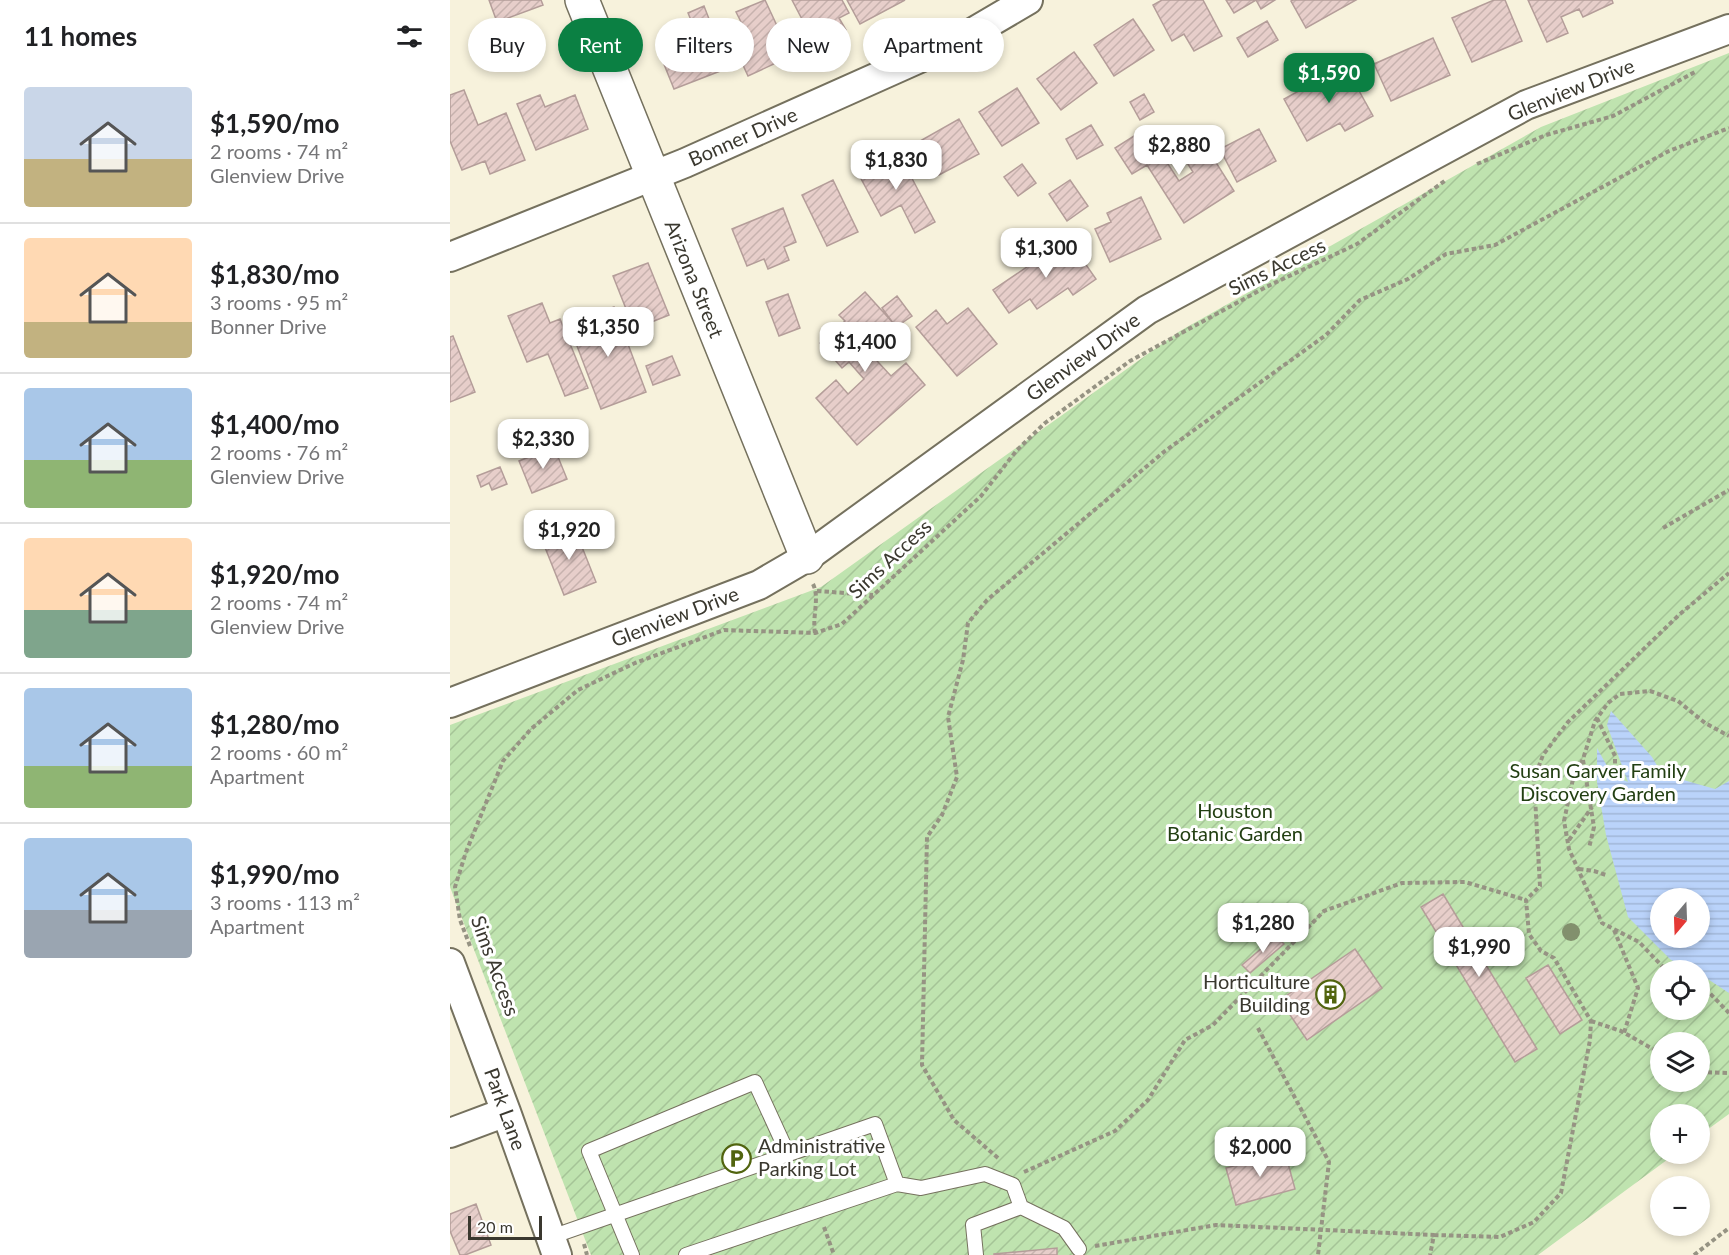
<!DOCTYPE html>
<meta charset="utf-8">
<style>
:root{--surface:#fff;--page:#f2f2f2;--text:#202124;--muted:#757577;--line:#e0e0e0;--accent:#0b8043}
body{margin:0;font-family:Lato,sans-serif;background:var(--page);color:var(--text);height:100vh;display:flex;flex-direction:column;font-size:22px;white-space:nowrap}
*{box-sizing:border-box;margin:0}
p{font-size:20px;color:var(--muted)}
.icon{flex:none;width:33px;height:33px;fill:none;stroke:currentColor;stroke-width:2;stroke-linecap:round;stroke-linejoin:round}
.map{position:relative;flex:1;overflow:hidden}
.sheet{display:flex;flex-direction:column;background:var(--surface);width:450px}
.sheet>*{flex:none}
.hud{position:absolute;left:18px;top:18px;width:570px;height:54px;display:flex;gap:12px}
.needle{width:39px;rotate:199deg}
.fabs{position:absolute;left:1200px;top:888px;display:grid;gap:12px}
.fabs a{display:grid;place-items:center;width:60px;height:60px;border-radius:50%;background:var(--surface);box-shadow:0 3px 9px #0003;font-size:30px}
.scale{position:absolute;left:18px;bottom:15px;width:74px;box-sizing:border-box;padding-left:6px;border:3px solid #3a382f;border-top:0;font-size:16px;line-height:21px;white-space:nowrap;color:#3a382f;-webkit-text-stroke:4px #fff;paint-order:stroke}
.price{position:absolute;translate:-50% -51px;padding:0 14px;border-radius:12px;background:#fff;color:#222;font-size:20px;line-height:39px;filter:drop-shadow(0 2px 3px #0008)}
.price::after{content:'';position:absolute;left:50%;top:36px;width:18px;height:14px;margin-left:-9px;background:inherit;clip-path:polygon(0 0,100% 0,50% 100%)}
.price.selected{background:var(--accent);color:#fff}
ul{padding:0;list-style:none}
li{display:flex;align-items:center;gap:18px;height:150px;padding:0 24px}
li+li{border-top:2px solid var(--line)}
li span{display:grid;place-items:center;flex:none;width:168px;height:120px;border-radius:6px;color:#555}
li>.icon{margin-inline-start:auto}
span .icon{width:72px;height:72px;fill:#fffc;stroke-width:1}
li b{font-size:26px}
h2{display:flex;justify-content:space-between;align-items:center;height:72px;padding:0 24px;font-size:26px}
.tag{padding:0 21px;border-radius:27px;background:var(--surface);box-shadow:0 3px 9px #0003;font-size:21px;line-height:54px}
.tag.selected{background:var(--accent);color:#fff}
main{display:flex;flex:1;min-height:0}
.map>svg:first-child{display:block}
.garden{fill:url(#garden-furrows);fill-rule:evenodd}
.water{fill:url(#water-rules);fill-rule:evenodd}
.building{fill:url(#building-hatch);stroke:#b49d99;stroke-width:1.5}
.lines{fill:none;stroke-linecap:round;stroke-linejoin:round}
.lane-casing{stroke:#75715e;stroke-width:16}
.street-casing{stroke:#75715e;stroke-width:32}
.secondary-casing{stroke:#75715e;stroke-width:36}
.path{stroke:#969383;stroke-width:4;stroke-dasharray:4.5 3;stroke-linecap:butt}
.lane{stroke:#fff;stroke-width:14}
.street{stroke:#fff;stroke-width:28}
.secondary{stroke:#fff;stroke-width:33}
.tree{fill:#82906d}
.labels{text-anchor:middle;stroke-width:6;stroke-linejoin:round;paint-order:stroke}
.street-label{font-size:20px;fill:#3a382f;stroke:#fff}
.park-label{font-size:20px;fill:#223f12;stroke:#fff}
.poi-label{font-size:20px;fill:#3a382f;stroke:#fff;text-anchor:end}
</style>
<main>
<section class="sheet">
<h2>11 homes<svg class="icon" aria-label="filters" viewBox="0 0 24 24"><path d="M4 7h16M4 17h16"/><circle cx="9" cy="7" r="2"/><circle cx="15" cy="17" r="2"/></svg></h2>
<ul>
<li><span style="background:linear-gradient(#c9d6e8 60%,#c2b280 0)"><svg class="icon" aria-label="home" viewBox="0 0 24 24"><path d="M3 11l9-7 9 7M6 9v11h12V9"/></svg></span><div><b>$1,590/mo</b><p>2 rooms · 74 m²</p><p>Glenview Drive</p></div></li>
<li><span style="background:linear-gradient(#ffd9b3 70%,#c2b280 0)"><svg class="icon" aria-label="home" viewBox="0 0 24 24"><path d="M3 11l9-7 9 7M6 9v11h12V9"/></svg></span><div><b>$1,830/mo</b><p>3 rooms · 95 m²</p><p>Bonner Drive</p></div></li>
<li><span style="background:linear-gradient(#a9c7e8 60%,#8fb573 0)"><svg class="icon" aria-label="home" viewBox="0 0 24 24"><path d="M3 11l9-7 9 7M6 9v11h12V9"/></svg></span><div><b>$1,400/mo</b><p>2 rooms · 76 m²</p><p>Glenview Drive</p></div></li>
<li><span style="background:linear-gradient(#ffd9b3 60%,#7fa58c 0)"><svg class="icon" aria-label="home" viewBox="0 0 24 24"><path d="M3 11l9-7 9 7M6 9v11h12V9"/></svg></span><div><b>$1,920/mo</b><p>2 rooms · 74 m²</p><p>Glenview Drive</p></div></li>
<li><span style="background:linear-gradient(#a9c7e8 65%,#8fb573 0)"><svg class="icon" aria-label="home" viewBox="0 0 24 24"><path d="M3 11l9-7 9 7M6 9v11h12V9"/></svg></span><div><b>$1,280/mo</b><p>2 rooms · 60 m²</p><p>Apartment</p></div></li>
<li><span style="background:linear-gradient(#a9c7e8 60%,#9aa5b1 0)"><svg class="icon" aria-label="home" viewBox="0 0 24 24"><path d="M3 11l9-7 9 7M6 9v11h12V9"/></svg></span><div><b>$1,990/mo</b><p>3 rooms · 113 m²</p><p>Apartment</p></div></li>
</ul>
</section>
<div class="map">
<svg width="1279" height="1255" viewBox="0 0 1279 1255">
<defs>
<pattern id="garden-furrows" width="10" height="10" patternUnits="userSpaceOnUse" patternTransform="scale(1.5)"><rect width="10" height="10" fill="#bfe3af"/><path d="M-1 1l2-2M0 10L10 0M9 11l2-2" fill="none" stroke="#a5c497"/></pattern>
<pattern id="water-rules" width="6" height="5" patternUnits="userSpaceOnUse" patternTransform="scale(1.5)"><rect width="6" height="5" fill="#bad3fa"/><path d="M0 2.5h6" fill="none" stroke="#a1b6d7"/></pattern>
<pattern id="building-hatch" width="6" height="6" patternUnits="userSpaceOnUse" patternTransform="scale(1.5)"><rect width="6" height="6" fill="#e7ceca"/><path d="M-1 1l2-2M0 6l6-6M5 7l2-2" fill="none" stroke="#c7b2ae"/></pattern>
</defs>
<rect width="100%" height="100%" fill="#f7f2dc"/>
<path class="garden" d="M1279,53V1114L1250,1135V1114H1210V1154H1225L1088,1255H141L0,887V725L371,587L730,331L1091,127ZM1210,898H1250V938H1210ZM1210,970H1250V1010H1210ZM1210,1042H1250V1082H1210Z"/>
<path class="water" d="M1161,711L1202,757L1209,769L1230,779L1265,789L1279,781V993L1250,974V970H1243L1221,960L1178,917L1156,835L1147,782V748L1162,775L1178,782L1157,725ZM1210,898H1250V938H1210Z"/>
<path class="building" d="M39,0H91L93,5L47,22Z
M315,0L341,56L298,76L281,39L296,32L286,12Z
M342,0H392L399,13L389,18L396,30L366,46Z
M397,0H455L410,24Z
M712,0H753L772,36L744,51L734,34L722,41L703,5Z
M776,0H825L811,9L806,0L784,13Z
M843,0H906L856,28L841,1Z
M1044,0H1055L1072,41L1022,62L1002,18Z
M1078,0H1162L1163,3L1133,17L1129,9L1111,17L1118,33L1097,42Z
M254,6L278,68L224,89L209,52L248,37L238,13Z
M683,19L704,50L664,76L644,45Z
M817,21L828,40L798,57L787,38Z
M983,38L1000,75L941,101L924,64Z
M624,52L647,83L611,110L587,79Z
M893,62L923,116L895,131L890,123L857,141L834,99L867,81L865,78Z
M567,88L589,123L552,146L529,112Z
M14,90L28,125L56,113L75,160L40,174L35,161L12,170L0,141V95Z
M694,94L704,112L690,120L680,102Z
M90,95L95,107L125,95L138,129L86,150L67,104Z
M509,119L529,154L489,175L470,141Z
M641,125L653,145L627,159L616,139Z
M695,129L729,181L743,172L734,158L755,145L784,191L734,223L697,165L682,174L665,148Z
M809,129L826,161L787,182L770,149Z
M448,152L485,222L465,233L451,205L431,216L408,173Z
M572,164L586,183L568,196L554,177Z
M383,180L408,232L377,246L352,195Z
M620,180L638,206L617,221L599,194Z
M691,197L711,239L660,262L645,229L661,222L657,213Z
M333,208L346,242L334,247L339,260L318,269L314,259L297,266L282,229Z
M618,239L646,279L623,295L618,288L587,309L580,299L559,313L543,290Z
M198,263L219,315L184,329L163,276Z
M415,292L444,324L416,349L441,376L456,363L475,385L407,445L366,398L386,380L398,394L414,379L399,362L392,368L370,343L395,321L389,315Z
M338,294L350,328L329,336L316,302Z
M447,296L462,316L446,327L432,308Z
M92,303L100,323L110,319L138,388L115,396L98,354L77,362L58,316Z
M164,307L196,392L151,409L119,325Z
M518,308L547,344L507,376L466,327L486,310L497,324Z
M3,336L25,392L0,402V337Z
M222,356L230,375L203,385L196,366Z
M104,447L117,479L82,493L69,461Z
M50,467L57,484L42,490L39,483L31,487L27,476Z
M124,527L146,582L114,595L92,540Z
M993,894L1087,1049L1065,1062L971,907Z
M826,936L834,944L800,973L792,965Z
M905,949L932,988L857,1040L830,1000Z
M1098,965L1132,1020L1110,1034L1076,978Z
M835,1152L845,1189L786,1205L776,1168Z
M26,1204L41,1245L15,1255H10L0,1231V1214Z
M607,1248V1255H544V1254Z"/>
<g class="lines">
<defs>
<path id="lane" d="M101,1237L425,1124L447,1184L471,1188L535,1174L563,1185L571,1207L614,1228L629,1249
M182,1255L139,1151L305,1082L338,1154
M236,1255L447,1184
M526,1255L523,1225L571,1207"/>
<path id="street" d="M0,257L235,163L508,41L578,0
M0,703L309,585L357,557L697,310L1076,105L1279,29
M0,963L56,1112L107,1255
M0,1133L56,1112"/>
<path id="secondary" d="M132,0L357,557"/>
</defs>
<use href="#lane" class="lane-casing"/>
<use href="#street" class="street-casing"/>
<use href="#secondary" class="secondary-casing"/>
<path class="path" d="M1027,164L1096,135L1163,116L1245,72
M1213,528L1279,490
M363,584C370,598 362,616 365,633
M367,591L423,595
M1147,718L1165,756V769
M1133,760L1144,827L1139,848
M1119,840L1142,807
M1129,869L1144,871L1156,875
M1164,930L1188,988L1174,1033
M20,946L10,920L5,887L16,852L53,761L81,729L128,690L185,663L274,630L365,633L392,624L531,496L567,450L595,423L680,361L816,287L907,244L996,180
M1222,970L1212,966L1189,942L1152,923L1119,849L1114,821L1123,779L1133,759L1145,721L1158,703L1170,694L1200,691L1228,701L1255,723L1279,736
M1250,983L1279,1013
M1141,1021L1171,1031L1210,1053
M808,1028L879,1162L868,1255
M1250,1072L1279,1073
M548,1158L504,1120L472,1065L477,837L492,815L507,777L498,717L513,660L518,623L537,600L715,451L876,335L910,300L958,279L996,254L1045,245L1219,151L1279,128
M574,1172L665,1131L698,1100L735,1040L763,1025L874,911L952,883L1015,882L1076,900
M374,1227L384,1255
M984,1235L1050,1237L1084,1222L1111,1193L1140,1040L1141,1021L1104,958L1091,951L1079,934L1076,900L1090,886L1084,779L1093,755L1118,722L1230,614L1279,573
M134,1244L137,1255
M645,1246L766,1225L984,1235L980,1255
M1244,1255L1279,1228"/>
<use href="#lane" class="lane"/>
<use href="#street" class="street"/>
<use href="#secondary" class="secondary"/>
</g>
<circle class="tree" cx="1121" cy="932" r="9"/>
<defs>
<symbol id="building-ring" viewBox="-11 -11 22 22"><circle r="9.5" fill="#fff" stroke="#51640f" stroke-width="1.5"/><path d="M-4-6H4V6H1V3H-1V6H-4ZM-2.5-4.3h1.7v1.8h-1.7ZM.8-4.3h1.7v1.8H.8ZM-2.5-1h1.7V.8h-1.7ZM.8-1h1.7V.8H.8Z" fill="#51640f"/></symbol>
<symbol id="parking-ring" viewBox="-11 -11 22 22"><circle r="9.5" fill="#fff" stroke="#51640f" stroke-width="1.5"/><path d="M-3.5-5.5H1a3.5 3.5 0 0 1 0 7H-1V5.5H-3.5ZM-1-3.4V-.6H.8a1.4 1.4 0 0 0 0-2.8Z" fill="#51640f"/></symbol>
</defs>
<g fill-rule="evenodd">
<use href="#building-ring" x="864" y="978" width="33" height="33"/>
<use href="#parking-ring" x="270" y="1142" width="33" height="33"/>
</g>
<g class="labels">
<g class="street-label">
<text transform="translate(1121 90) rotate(-22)" y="7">Glenview Drive</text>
<text transform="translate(293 137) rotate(-24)" y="7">Bonner Drive</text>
<text transform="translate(827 267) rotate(-26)" y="7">Sims Access</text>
<text transform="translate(244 279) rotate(68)" y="7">Arizona Street</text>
<text transform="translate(633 357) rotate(-36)" y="7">Glenview Drive</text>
<text transform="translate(440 559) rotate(-43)" y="7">Sims Access</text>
<text transform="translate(225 617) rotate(-21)" y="7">Glenview Drive</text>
<text transform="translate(45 966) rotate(70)" y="7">Sims Access</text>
<text transform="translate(55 1109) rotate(70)" y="7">Park Lane</text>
</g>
<g class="park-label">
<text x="1148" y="778">Susan Garver Family<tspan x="1148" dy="23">Discovery Garden</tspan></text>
<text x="785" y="818">Houston<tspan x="785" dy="23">Botanic Garden</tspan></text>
</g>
<g class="poi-label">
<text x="860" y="989">Horticulture<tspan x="860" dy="23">Building</tspan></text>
<text x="308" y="1153" text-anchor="start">Administrative<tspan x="308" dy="23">Parking Lot</tspan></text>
</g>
</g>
</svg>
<div class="fabs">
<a><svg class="needle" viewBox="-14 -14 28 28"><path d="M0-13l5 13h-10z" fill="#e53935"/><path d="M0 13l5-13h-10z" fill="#757577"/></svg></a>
<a><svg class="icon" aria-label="locate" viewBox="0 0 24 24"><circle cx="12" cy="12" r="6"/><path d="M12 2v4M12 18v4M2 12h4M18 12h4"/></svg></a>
<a><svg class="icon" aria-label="layers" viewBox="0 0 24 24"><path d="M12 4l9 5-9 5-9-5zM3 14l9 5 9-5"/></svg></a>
<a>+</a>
<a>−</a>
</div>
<div class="scale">20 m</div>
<b class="price selected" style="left:879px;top:104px">$1,590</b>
<b class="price" style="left:729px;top:176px">$2,880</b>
<b class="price" style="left:446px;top:191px">$1,830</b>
<b class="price" style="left:596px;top:279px">$1,300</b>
<b class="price" style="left:158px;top:358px">$1,350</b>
<b class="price" style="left:415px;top:373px">$1,400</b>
<b class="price" style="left:93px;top:470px">$2,330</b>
<b class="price" style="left:119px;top:561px">$1,920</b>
<b class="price" style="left:813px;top:954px">$1,280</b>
<b class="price" style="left:1029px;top:978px">$1,990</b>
<b class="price" style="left:810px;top:1178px">$2,000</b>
<div class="hud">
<a class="tag">Buy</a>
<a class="tag selected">Rent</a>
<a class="tag">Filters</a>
<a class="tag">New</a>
<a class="tag">Apartment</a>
</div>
</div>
</main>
